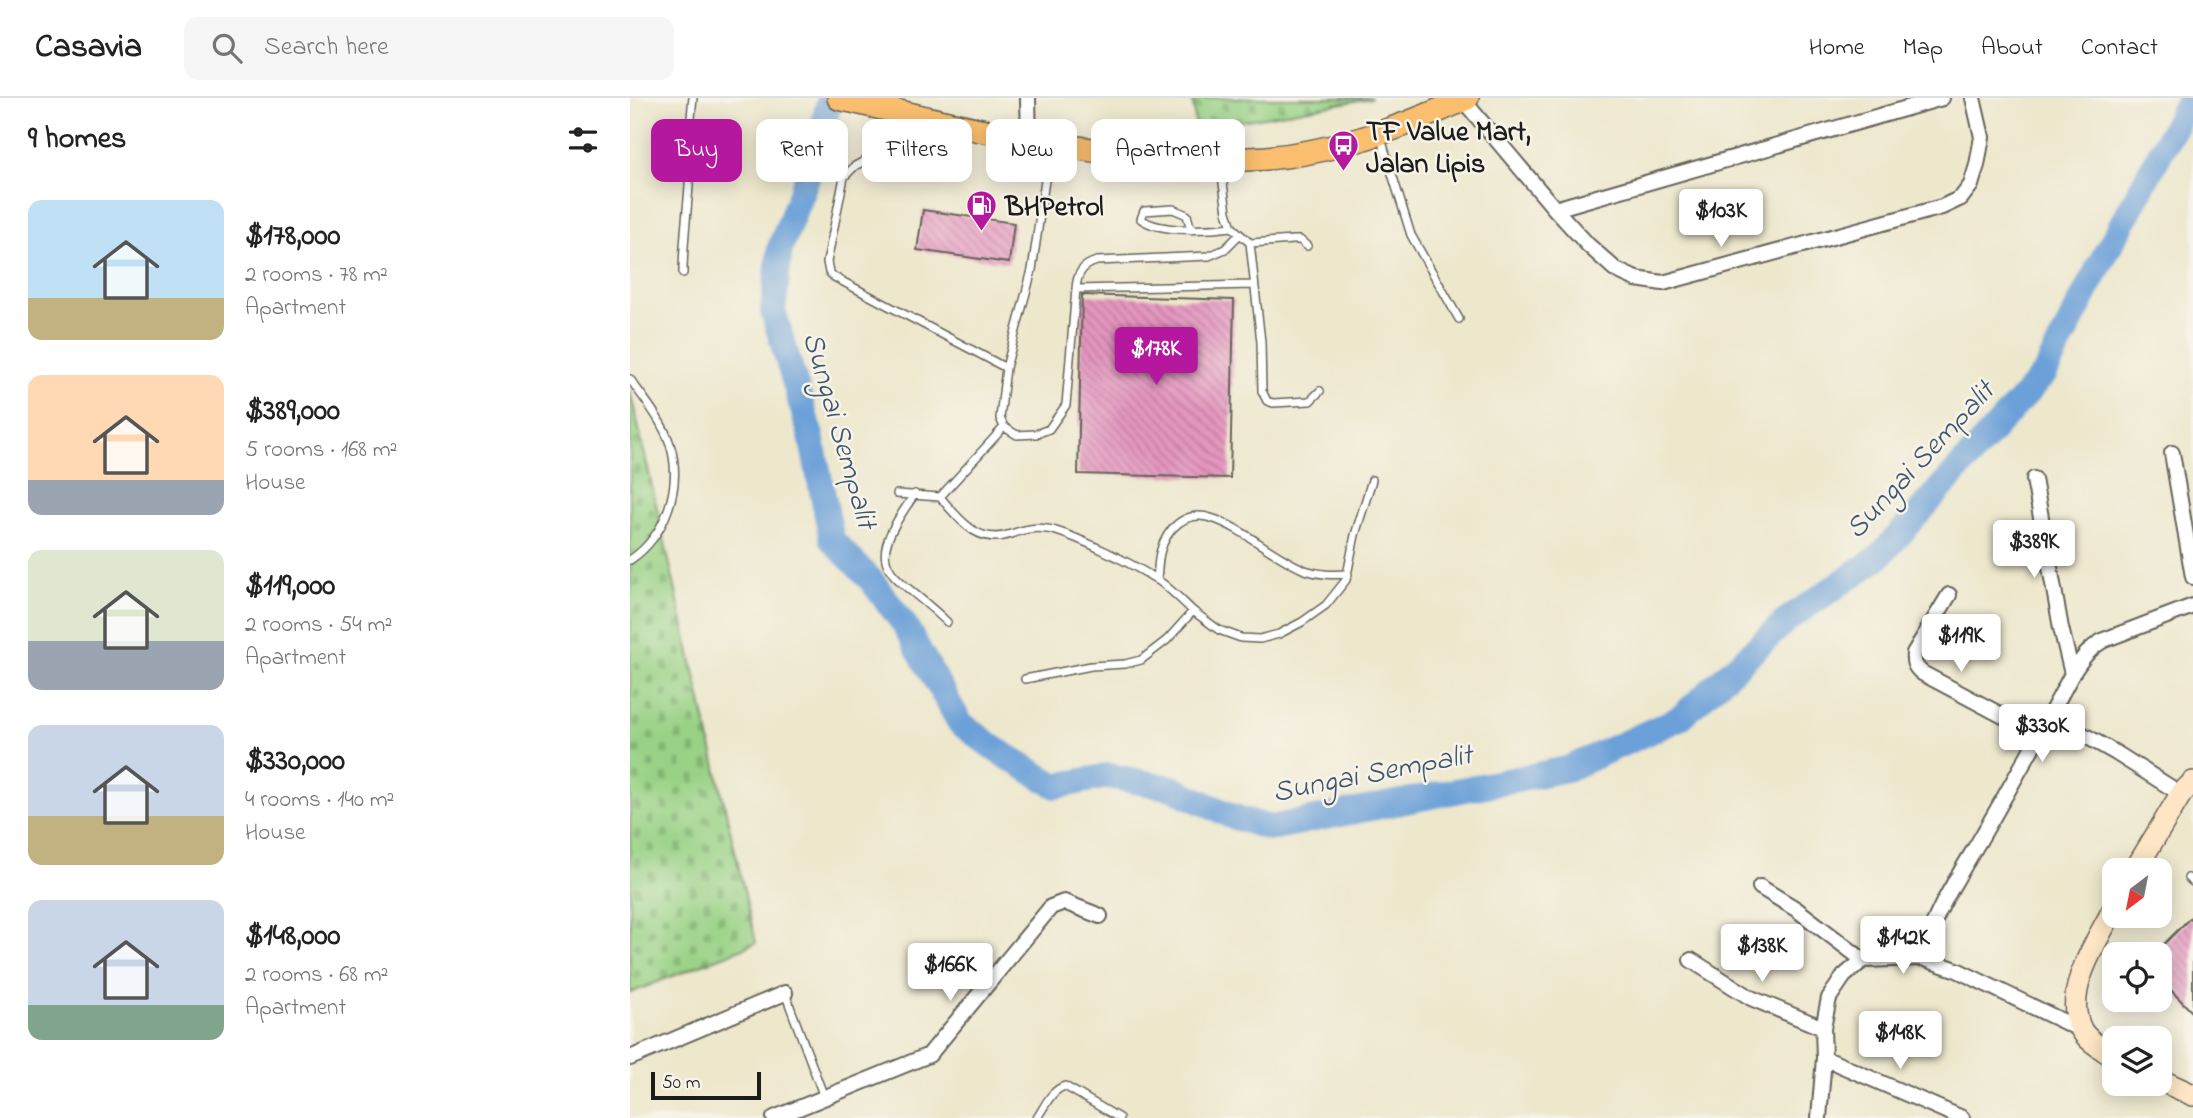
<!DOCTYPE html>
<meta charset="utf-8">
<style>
:root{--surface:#fff;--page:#f6f6f6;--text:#222;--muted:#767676;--line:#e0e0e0;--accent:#b5179e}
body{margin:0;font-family:"Indie Flower",sans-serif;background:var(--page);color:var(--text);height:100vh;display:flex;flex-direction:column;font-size:26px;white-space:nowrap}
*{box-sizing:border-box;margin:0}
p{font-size:23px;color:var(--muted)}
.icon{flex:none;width:38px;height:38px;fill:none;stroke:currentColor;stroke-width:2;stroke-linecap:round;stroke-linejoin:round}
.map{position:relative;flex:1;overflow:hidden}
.drawer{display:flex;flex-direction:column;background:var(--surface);width:630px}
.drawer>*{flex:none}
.top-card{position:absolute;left:21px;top:21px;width:665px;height:63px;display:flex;gap:14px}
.needle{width:46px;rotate:212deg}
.tools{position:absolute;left:1472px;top:760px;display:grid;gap:14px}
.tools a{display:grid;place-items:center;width:70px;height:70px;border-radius:14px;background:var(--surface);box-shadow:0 4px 18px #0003;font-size:35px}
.scale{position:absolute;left:21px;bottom:18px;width:110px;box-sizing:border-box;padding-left:7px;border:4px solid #1c1c1c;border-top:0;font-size:19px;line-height:24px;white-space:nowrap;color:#1c1c1c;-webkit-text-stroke:5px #f7f3e8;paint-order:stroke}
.price{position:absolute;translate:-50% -60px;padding:0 16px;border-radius:7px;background:#fff;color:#222;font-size:23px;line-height:46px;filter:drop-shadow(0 2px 4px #0008)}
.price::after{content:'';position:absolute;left:50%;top:42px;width:21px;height:16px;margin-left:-10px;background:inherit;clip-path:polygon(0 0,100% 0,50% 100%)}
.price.on{background:var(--accent);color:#fff}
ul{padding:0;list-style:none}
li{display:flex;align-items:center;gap:21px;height:175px;padding:0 28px}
li span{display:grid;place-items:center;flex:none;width:196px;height:140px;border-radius:14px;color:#555}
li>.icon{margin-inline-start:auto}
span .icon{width:84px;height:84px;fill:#fffc;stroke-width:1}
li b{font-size:30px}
h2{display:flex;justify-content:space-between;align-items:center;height:84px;padding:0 28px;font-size:30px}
.chip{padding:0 24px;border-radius:14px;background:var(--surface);box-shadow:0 4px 18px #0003;font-size:24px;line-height:63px}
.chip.on{background:var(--accent);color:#fff}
header{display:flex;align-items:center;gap:42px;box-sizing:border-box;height:98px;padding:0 35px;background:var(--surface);border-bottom:2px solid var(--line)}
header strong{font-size:33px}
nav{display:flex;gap:38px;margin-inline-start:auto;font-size:24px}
.search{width:490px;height:63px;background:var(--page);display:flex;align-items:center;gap:18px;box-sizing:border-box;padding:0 24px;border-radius:14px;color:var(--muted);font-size:26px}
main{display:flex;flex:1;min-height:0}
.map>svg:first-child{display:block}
.cemetery{fill:url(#cemetery-stones);stroke:#5a7751;stroke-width:2}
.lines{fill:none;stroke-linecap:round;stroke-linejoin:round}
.river{stroke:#6ca0d8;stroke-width:26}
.building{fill:url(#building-back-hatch)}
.lane-casing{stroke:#65635a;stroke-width:10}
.street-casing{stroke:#65635a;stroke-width:18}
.secondary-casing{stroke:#65635a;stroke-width:24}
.primary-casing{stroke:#65635a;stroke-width:26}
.lane{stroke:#fff;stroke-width:7}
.street{stroke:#fff;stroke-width:14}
.secondary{stroke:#fde5c5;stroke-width:21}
.primary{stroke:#fabe6e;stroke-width:23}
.labels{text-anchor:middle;stroke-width:5;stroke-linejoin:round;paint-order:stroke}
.poi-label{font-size:28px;font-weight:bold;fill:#1c1c1c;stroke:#f7f3e8;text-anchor:start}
.water-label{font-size:30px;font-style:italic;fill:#405771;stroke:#f7f3e8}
</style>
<header>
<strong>Casavia</strong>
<div class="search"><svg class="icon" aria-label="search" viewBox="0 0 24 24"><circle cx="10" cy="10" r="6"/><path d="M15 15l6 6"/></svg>Search here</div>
<nav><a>Home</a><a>Map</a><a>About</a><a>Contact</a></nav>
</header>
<main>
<section class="drawer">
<h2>9 homes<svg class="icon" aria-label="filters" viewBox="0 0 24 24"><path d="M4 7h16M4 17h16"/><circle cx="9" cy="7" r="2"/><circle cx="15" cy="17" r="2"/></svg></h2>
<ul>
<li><span style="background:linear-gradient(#bfe0f5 70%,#c2b280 0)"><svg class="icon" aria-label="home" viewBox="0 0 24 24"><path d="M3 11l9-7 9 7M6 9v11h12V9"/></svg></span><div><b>$178,000</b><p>2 rooms · 78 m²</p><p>Apartment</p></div></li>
<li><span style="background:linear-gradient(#ffd9b3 75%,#9aa5b1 0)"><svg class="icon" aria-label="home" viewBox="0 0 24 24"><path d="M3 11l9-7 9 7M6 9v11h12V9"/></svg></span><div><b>$389,000</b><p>5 rooms · 168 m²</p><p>House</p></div></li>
<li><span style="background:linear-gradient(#dfe7d0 65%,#9aa5b1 0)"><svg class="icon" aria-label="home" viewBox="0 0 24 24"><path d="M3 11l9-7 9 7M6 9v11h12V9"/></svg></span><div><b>$119,000</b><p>2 rooms · 54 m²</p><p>Apartment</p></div></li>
<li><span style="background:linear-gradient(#c9d6e8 65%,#c2b280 0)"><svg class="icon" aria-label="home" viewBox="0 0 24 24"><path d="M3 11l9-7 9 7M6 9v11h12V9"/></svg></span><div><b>$330,000</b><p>4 rooms · 140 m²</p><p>House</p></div></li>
<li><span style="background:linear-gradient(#c9d6e8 75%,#7fa58c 0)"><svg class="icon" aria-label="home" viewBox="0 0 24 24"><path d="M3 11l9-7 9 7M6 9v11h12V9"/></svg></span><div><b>$148,000</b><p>2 rooms · 68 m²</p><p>Apartment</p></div></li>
</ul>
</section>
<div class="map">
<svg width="1563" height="1020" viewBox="0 0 1563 1020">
<defs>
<pattern id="cemetery-stones" width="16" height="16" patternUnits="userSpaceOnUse" patternTransform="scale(1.75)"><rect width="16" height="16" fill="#99d286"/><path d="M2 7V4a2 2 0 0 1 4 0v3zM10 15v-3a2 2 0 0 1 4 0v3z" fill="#83b473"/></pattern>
<pattern id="building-back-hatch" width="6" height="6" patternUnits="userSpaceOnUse" patternTransform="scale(1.75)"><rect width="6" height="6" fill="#e596c0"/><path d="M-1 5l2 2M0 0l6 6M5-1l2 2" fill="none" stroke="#b97a9b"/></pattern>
</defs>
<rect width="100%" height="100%" fill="#f7f3e8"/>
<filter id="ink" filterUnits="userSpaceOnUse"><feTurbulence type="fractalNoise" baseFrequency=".0143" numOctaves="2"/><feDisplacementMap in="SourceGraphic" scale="14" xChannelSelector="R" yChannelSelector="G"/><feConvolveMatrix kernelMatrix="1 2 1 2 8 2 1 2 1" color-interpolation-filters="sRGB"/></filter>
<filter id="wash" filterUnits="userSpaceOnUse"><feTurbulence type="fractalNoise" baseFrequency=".00686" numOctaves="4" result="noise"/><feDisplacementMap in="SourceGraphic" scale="28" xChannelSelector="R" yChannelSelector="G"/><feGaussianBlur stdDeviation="1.57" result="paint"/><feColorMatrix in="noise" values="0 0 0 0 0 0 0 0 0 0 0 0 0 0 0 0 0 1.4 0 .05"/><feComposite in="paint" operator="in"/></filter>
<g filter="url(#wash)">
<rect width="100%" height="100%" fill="#ede7cc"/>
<path class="cemetery" d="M562,0H742L566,31Z
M0,292L126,845L0,895Z"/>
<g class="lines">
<path class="river" d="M200,0L184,61L150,150L143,213L181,338L202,442L241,482L274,526L330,625L368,653L426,688L479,678L542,690L601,718L640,730L937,671L1050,620L1158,521L1249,459L1415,275L1470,166L1560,0"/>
</g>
<g id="blocks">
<path class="building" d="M293,112L384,125L379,165L287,152Z
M452,197L604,202L600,380L448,376Z
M1563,817V915L1530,881V850Z"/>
</g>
</g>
<g filter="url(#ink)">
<use href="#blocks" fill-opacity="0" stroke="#65635a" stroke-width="2"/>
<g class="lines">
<defs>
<path id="lane" d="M289,22L281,49L268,59L254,62H236L225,68L214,79L197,164L199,174L204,179L376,270L370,320L374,329L387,337L406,336L419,331L436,307L446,191L623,187
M750,37L781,137L829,221
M590,64L597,114L602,129L620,145
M561,132L557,117L543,111L514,113L511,121C530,135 579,132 602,129
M677,148L670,142H663L620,145L631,244L632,293L637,303L643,305L680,303L690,293
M53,175C53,146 57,117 59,88C60,58 59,29 63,0
M446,191C447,176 452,167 467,163L579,158L595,151L609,137
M376,270L402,172L420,48
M0,281C14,301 32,322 40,346C53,388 36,438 0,462
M267,396L310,399C329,421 348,448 381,436C395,431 407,428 423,432C453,441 499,464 526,481C539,489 551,502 563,513
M285,396C228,475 261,470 317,524
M310,399L374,329
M527,482C528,473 528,464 530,455C536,431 555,412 581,420C612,429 643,459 675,472C690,477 702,477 718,476
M395,581L461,568L495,566L511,562L537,542L563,513L589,532L611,540L630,541L649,536L672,524L696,507L716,482L725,437L742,382
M1558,780L1563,784
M155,895L194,999
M407,1020C415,1008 421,992 435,988L489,1020"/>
<path id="street" d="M398,0L399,42
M833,2L925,111L958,147L986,172L1006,181L1033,185L1312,109L1331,100L1341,87L1347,67L1352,39L1343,0
M925,111L1312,0
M1542,355L1563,479
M1404,381L1431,530L1442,576
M1319,497L1284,555C1283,565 1285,569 1292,575L1409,637
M1420,618L1486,655L1551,696
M1130,789L1166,811L1233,862
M1292,860C1303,815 1328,779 1351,740C1382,686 1413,631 1442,576C1451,562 1459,550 1474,542L1563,508
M1061,862L1121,900L1193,930
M0,960L155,895
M1194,960L1332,1020
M144,1020L299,957L421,809L434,804L470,818
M1189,1020L1194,960L1193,930L1199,900L1214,878L1233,862L1292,860L1327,872L1451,932"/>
<path id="secondary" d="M1505,772L1551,696L1563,684
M1484,810C1467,843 1432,894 1451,931C1456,942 1474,952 1484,959
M1530,982L1563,997"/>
<path id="primary" d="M209,0C343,31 479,66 618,61C693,59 769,31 837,0"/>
</defs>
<use href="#lane" class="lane-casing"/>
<use href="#street" class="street-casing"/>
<use href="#secondary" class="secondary-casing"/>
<use href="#primary" class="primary-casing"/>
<use href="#lane" class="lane"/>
<use href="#street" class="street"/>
<use href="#secondary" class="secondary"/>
<use href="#primary" class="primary"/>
</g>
</g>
<defs>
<symbol id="bus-pin" viewBox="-11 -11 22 30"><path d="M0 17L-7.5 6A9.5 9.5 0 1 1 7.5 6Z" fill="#b5179e" stroke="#f7f3e8"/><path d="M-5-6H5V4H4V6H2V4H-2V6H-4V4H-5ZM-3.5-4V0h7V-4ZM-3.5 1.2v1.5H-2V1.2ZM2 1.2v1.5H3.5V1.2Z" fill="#fff"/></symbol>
<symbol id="fuel-pin" viewBox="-11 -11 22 30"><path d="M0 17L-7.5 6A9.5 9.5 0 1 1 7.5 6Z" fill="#b5179e" stroke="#f7f3e8"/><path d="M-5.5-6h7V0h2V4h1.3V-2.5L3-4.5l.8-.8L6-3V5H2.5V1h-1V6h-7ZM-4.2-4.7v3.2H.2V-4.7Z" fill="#fff"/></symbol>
</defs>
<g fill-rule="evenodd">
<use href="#bus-pin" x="696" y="30" width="35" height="47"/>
<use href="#fuel-pin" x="334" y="90" width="35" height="47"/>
</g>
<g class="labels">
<g class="poi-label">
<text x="736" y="42">TF Value Mart,<tspan x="736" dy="32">Jalan Lipis</tspan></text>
<text x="375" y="117">BHPetrol</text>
</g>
<g class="water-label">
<text transform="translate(211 332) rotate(74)" y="10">Sungai Sempalit</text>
<text transform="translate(1289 361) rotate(-47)" y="10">Sungai Sempalit</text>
<text transform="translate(742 674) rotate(-11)" y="10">Sungai Sempalit</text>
</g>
</g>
</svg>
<div class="tools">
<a><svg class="needle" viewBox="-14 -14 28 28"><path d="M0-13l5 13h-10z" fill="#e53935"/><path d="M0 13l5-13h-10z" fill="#767676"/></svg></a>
<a><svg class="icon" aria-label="locate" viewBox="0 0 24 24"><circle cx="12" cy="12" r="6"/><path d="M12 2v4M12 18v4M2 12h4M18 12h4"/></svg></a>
<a><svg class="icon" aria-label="layers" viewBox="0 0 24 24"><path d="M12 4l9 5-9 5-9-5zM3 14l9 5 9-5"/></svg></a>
</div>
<div class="scale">50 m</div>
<b class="price" style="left:1091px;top:151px">$103K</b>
<b class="price on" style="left:526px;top:289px">$178K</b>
<b class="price" style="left:1404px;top:482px">$389K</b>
<b class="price" style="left:1331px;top:576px">$119K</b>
<b class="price" style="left:1412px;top:666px">$330K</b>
<b class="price" style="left:1273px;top:878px">$142K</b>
<b class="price" style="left:1132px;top:886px">$138K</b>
<b class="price" style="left:320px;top:905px">$166K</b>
<b class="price" style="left:1270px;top:973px">$148K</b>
<div class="top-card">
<a class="chip on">Buy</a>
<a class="chip">Rent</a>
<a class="chip">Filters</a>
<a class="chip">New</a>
<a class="chip">Apartment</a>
</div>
</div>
</main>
